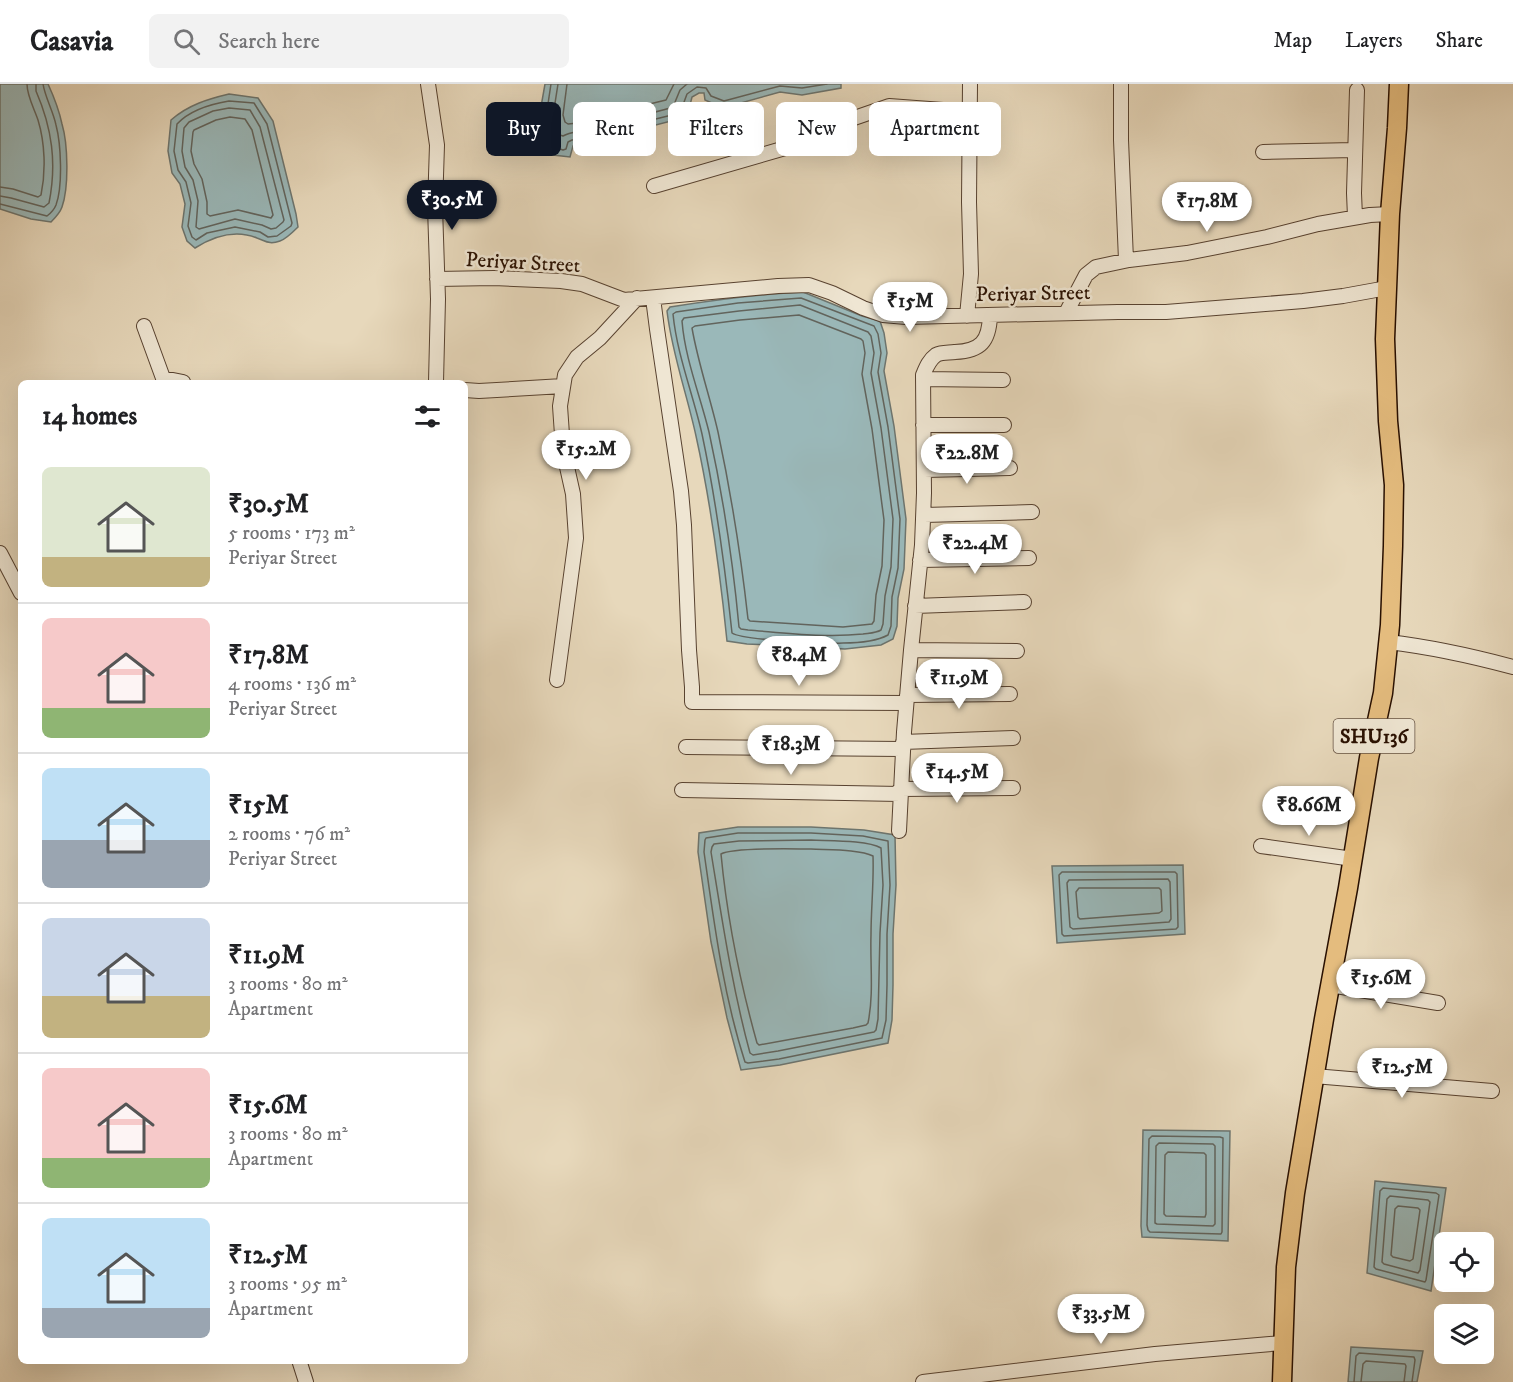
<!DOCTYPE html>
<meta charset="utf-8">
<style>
:root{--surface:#fff;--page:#f2f2f2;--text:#202124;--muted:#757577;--line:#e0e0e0;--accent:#111827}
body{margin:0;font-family:"IM FELL DW Pica",serif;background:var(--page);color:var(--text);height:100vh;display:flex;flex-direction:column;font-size:22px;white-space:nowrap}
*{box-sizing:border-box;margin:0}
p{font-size:20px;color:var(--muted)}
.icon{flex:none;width:33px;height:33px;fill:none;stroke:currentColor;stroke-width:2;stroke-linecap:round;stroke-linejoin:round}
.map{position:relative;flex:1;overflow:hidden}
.details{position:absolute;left:18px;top:296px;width:450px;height:984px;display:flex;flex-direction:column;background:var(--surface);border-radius:9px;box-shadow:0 6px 24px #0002}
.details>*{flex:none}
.guide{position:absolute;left:486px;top:18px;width:570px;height:54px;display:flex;gap:12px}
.buttons{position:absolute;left:1434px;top:1148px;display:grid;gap:12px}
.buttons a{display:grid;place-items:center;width:60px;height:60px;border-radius:9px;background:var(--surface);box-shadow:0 6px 24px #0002;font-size:30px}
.price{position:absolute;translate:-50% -51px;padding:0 14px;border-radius:21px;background:#fff;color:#222;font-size:20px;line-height:39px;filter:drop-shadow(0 2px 3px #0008)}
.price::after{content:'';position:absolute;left:50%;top:36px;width:18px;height:14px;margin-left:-9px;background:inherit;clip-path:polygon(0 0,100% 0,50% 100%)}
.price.current{background:var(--accent);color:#fff}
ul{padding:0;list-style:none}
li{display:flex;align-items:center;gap:18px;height:150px;padding:0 24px}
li+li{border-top:2px solid var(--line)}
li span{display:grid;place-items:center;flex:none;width:168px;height:120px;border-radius:9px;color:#555}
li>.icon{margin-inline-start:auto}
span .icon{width:72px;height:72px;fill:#fffc;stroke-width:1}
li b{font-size:26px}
h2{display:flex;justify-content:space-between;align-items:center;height:72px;padding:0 24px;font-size:26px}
.tag{padding:0 21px;border-radius:9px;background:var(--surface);box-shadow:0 6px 24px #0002;font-size:21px;line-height:54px}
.tag.current{background:var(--accent);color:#fff}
header{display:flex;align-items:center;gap:36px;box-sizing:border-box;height:84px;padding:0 30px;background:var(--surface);border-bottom:2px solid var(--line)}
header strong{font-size:28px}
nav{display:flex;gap:33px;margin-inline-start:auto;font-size:21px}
.search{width:420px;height:54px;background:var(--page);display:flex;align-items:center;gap:15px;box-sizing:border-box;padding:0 21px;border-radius:9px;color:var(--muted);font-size:22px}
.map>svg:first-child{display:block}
.water{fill:#9ab8b9;stroke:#6d756f;stroke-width:1.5}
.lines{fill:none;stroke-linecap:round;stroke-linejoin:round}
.shore{stroke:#62645d;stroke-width:1.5}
.minor-casing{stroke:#584230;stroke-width:16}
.major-casing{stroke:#291001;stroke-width:21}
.minor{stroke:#efe6d3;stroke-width:14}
.major{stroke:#e4bc7e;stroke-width:18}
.labels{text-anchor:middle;stroke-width:5;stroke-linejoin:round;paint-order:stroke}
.shield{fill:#efe6d3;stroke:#645040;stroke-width:1.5}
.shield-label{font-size:20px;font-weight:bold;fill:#291001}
.street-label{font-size:21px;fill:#291001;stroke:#efe6d3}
</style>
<header>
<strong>Casavia</strong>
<div class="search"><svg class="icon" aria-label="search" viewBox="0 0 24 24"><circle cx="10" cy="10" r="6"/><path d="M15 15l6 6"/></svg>Search here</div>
<nav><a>Map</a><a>Layers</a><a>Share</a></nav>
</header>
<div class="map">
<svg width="1513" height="1298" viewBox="0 0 1513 1298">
<rect width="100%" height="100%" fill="#e7d8bb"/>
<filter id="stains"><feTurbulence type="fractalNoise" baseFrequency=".00333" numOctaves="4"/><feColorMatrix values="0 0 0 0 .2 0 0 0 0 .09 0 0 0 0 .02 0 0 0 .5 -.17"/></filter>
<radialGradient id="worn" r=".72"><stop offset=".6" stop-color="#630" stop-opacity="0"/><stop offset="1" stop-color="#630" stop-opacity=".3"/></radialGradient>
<path class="water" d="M0,0H48C54,13 59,26 62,40C68,60 69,103 62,123C60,129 55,134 51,138L31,135L0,125Z
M545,0H841V4L802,11L780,8L723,24L705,16L704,9H699L692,13L687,33L609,53L583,61L573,62L570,73L553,71L539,34Z
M229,10L258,14L273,37L296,130L298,143C293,148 286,155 280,157C269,161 266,157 257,154C235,145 214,152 195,164L187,157L182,143L185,120L180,100L172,89L168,67L171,36C188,21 208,15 229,10Z
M803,208L862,232L880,237L884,249L887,269L884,287L894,342L906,435L904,485L898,514L897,542L893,555L881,561L845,565L747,560L727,557C720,488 711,420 696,352C687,310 672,270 667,227L670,223C714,216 758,210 803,208Z
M738,743H811L864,746L895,751L896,801L893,850V901L892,936L888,959L780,981L741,986L727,934L711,858L698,768L699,749Z
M1183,781L1185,850L1057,859L1052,782Z
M1143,1046L1230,1047L1228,1157L1142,1153L1141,1142Z
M1375,1097L1446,1104L1431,1207L1367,1189Z
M1351,1263L1423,1267L1417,1298H1348Z"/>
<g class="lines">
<path class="shore" d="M551,0L546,33L557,64L563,66L566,65L568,58L572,56L581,55L607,47L680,29L687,10L697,3L706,4L711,12L724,17L780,2L802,4L827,0
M558,0L553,32L560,51L563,52C570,48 577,48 585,46C614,37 644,32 673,23L680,6L687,0
M567,0L563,31L565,38L568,40L578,39L604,31L666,16L674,0
M229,17L254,19L267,40L292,139L291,142L277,152L268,153L260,148L235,143L207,149L196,156L192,153L188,142L191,119L186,98L178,86L174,67L177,40C190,26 211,20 229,17Z
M229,24L250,26L260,43L284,136L283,138L276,144L271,145L262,141L235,135L199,145L196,143L198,117L193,96L185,83L182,67L184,44L189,38L213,27Z
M230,33L245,35L252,46L273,131L271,134L238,126L210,132L207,130V118L202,95L194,80L191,67L193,48L194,46L216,36Z
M0,103L13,105L38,113L41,111C46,87 45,59 38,36C34,24 27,12 27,0
M0,112L11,114L44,123L49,119C57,79 52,44 36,7V0
M0,120L47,132C51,129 54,126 56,121C63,102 61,60 56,41C53,27 45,13 43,0
M801,214L874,242L878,250L881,269L878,288L888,343L900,435L898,484L892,513L891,542L888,551C875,558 857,559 843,559C826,560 742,556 732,549C725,483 716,416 702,350C693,310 677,271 673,230L676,228L738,219Z
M800,221L868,248L871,252L874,269L871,289L881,344L893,435L891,483L885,512L883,540L881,546C876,549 870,549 863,550C825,554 786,549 748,546L741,545L739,543C733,478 723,412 709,348C700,311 685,275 682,237L684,234L739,227Z
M799,231L861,255L863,257L865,269L862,290L872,345L884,436L882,482L876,511L874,537L872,540L843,543L750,537L748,535C741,472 731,409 718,348C710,313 698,279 692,244L695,242L740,236Z
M738,749H811L863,752L888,757L890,801L887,850V901L886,936L882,954L779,975L748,979L745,978C723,910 714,838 704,768L705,756L706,754Z
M811,756C829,757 867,756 881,764L883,801L880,849L878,935L876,946L874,948L778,967L753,971L750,969C732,903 722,835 711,768L712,763L714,760L739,757Z
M811,765C827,766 860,765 873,772C874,798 871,824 871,851C870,880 874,910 868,939L866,941L853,944L759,961L757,959C740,898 727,833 721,770C733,763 793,765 811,765Z
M1062,788H1175L1177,790L1178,843L1176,845L1064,852L1062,850L1059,791Z
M1168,795L1170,798L1171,835L1169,838L1073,845L1070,843L1067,799L1069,796Z
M1079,804H1159L1161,806L1162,827L1159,829L1080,835L1078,833L1076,808Z
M1152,1052L1220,1053L1223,1054L1222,1148L1221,1150L1150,1148L1148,1146L1147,1141L1149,1055Z
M1159,1059L1213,1060L1215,1062V1140L1213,1142L1157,1140L1155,1139L1156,1062Z
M1168,1068L1204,1069L1206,1071V1130L1205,1133L1166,1132L1164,1130L1165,1071Z
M1383,1104L1436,1109L1439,1111L1426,1196L1425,1198L1376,1185L1374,1183L1380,1107Z
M1390,1112L1428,1116L1430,1118L1420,1186L1418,1189L1384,1180L1382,1178L1387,1115Z
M1398,1122L1418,1124L1420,1126L1413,1175L1410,1177L1393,1173L1391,1171L1395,1125Z
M1354,1298L1356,1272L1359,1269L1414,1273L1415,1276L1412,1298
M1361,1298L1363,1280L1366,1277L1405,1280L1406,1282L1404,1298"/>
<defs>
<path id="minor" d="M428,0L437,61L435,123L438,215L436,298
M1121,0V56L1126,176
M1263,68L1354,66
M654,102L806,58L834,41L889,22L970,28
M1355,133L1354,109L1357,6
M437,195L494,194L561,197L582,200L624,216L778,202L809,201L832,209L863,224L883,231L906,233L1118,228H1166L1303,217L1343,212L1387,204
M653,214L657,245L681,407L684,441L689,566L692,603V618L906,619
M1066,229L1086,191L1096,183L1129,176L1187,169L1267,153L1318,140L1370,131L1390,130
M967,232L971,190L969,118L970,0
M144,242L163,294L183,298
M923,295L1003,296
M465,306L479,307L563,302
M923,341H1004
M924,386L1010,384
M924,431L1032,428
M0,469L21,509
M920,476L1029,474
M915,522L1024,518
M1388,558C1431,563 1472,572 1513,583
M911,566L1017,567
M557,596L576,454L573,410L563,365L560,322L565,291L577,273L600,254L637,214
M907,611L1010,610
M903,658L1013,654
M686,663L902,665
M900,705L1013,704
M682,706L900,710
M899,747L904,648L911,566L922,461L924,409L923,291C926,284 929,276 936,271C942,268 949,269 955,268C981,267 989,257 990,232
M1261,762L1353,775
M1330,901L1438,919
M1314,992L1492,1007
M299,1276L306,1298
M923,1298L1155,1270L1282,1259"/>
<path id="major" d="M1282,1298L1286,1183L1295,1109L1324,935L1348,804L1369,674L1383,609L1390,541L1393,462L1394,401L1388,337L1385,255L1390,130L1397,44L1399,0"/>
</defs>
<use href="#minor" class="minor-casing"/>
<use href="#major" class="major-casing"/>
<use href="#minor" class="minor"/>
<use href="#major" class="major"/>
</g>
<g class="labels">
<rect class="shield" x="1333.5" y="635" width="81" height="34" rx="4.5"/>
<g class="shield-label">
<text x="1374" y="659">SHU136</text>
</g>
<g class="street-label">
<text transform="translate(523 178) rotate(3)" y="7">Periyar Street</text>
<text transform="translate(1033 209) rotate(-1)" y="7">Periyar Street</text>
</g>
</g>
<rect width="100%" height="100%" filter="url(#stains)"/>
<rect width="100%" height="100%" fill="url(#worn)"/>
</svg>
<div class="buttons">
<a><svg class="icon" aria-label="locate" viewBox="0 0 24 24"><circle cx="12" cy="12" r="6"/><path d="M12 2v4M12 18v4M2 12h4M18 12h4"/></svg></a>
<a><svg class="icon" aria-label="layers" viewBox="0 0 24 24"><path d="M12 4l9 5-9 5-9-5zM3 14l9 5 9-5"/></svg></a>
</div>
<b class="price current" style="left:452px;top:147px">₹30.5M</b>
<b class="price" style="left:1207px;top:149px">₹17.8M</b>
<b class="price" style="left:910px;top:249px">₹15M</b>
<b class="price" style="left:586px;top:397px">₹15.2M</b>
<b class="price" style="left:967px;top:401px">₹22.8M</b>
<b class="price" style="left:975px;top:491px">₹22.4M</b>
<b class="price" style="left:799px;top:603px">₹8.4M</b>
<b class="price" style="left:959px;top:626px">₹11.9M</b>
<b class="price" style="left:791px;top:692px">₹18.3M</b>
<b class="price" style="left:957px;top:720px">₹14.5M</b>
<b class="price" style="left:1309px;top:753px">₹8.66M</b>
<b class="price" style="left:1381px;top:926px">₹15.6M</b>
<b class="price" style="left:1402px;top:1015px">₹12.5M</b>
<b class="price" style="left:1101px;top:1261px">₹33.5M</b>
<div class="guide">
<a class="tag current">Buy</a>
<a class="tag">Rent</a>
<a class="tag">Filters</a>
<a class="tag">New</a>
<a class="tag">Apartment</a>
</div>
<section class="details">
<h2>14 homes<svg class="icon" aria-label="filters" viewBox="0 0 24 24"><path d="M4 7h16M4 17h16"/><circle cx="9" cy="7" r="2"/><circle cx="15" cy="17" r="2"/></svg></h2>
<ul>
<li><span style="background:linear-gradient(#dfe7d0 75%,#c2b280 0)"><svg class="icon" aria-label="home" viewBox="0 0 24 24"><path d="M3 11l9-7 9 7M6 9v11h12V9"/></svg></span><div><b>₹30.5M</b><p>5 rooms · 173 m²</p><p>Periyar Street</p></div></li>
<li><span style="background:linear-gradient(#f6c9c9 75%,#8fb573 0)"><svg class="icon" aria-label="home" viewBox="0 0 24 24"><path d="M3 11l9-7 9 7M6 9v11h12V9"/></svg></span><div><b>₹17.8M</b><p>4 rooms · 136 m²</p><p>Periyar Street</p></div></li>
<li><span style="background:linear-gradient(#bfe0f5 60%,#9aa5b1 0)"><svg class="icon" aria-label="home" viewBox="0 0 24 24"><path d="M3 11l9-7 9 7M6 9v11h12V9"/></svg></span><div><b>₹15M</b><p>2 rooms · 76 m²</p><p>Periyar Street</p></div></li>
<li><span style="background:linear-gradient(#c9d6e8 65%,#c2b280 0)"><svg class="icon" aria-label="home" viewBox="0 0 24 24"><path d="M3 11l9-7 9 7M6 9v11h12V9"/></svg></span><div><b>₹11.9M</b><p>3 rooms · 80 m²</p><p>Apartment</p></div></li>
<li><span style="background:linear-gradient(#f6c9c9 75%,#8fb573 0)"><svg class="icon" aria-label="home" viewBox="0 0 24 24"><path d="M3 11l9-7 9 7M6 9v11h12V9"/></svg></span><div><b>₹15.6M</b><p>3 rooms · 80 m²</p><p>Apartment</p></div></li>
<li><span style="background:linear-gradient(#bfe0f5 75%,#9aa5b1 0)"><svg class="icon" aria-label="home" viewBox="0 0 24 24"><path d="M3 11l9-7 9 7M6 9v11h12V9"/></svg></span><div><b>₹12.5M</b><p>3 rooms · 95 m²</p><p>Apartment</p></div></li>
</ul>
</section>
</div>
